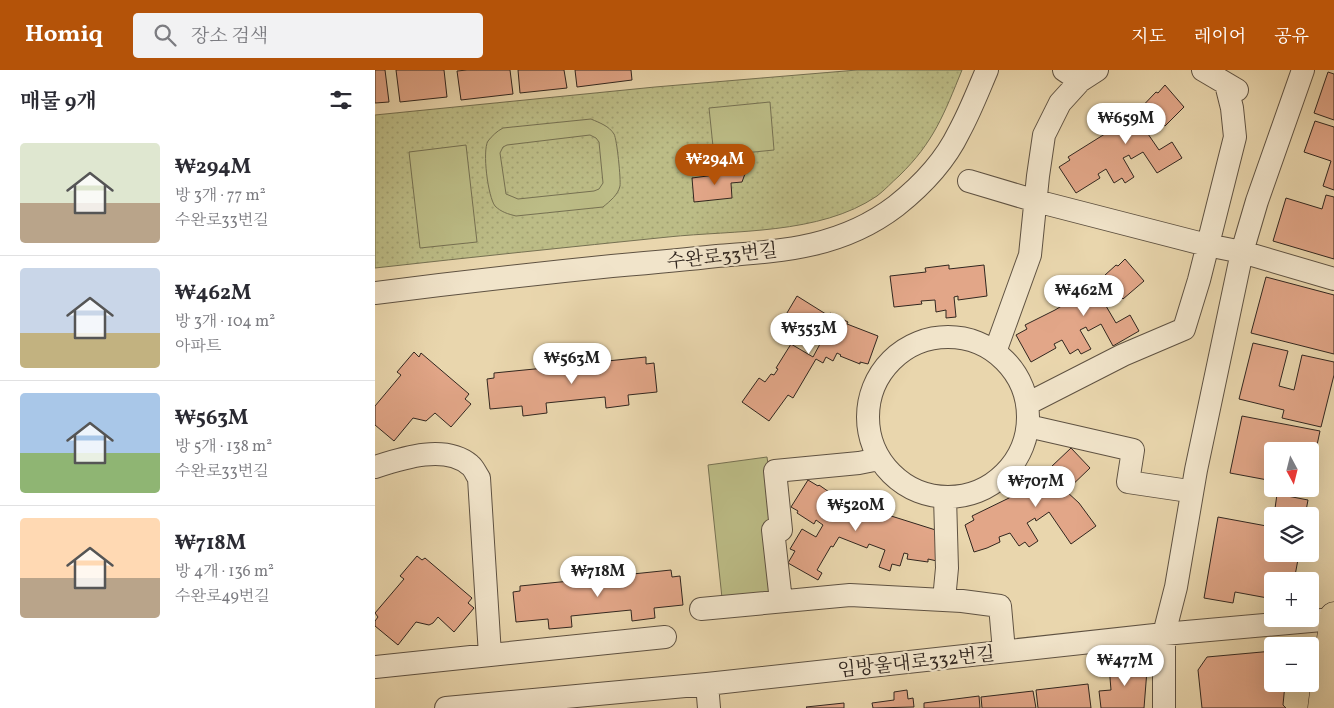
<!DOCTYPE html>
<html lang="ko">
<meta charset="utf-8">
<style>
:root{--surface:#fff;--page:#f2f2f3;--text:#2b2b33;--muted:#7c7c81;--line:#e1e1e2;--accent:#b45309}
body{margin:0;font-family:Vollkorn,"Noto Serif KR",serif;background:var(--page);color:var(--text);height:100vh;display:flex;flex-direction:column;font-size:19px;white-space:nowrap}
*{box-sizing:border-box;margin:0}
p{font-size:16px;color:var(--muted)}
.icon{flex:none;width:28px;height:28px;fill:none;stroke:currentColor;stroke-width:2;stroke-linecap:round;stroke-linejoin:round}
.map{position:relative;flex:1;overflow:hidden}
.side{display:flex;flex-direction:column;background:var(--surface);width:375px}
.side>*{flex:none}
.needle{width:32px;rotate:173deg}
.tools{position:absolute;left:889px;top:372px;display:grid;gap:10px}
.tools a{display:grid;place-items:center;width:55px;height:55px;border-radius:5px;background:var(--surface);box-shadow:0 5px 20px #0002;font-size:25px}
.price{position:absolute;translate:-50% -42px;padding:0 11px;border-radius:18px;background:#fff;color:#222;font-size:16px;line-height:32px;filter:drop-shadow(0 1px 2px #0008)}
.price::after{content:'';position:absolute;left:50%;top:30px;width:15px;height:11px;margin-left:-8px;background:inherit;clip-path:polygon(0 0,100% 0,50% 100%)}
.price.on{background:var(--accent);color:#fff}
ul{padding:0;list-style:none}
li{display:flex;align-items:center;gap:15px;height:125px;padding:0 20px}
li+li{border-top:1px solid var(--line)}
li span{display:grid;place-items:center;flex:none;width:140px;height:100px;border-radius:5px;color:#555}
li>.icon{margin-inline-start:auto}
span .icon{width:60px;height:60px;fill:#fffc;stroke-width:1}
li b{font-size:21px}
h2{display:flex;justify-content:space-between;align-items:center;height:60px;padding:0 20px;font-size:21px}
header{display:flex;align-items:center;gap:30px;box-sizing:border-box;height:70px;padding:0 25px;background:var(--accent);color:#fff}
header strong{font-size:24px}
nav{display:flex;gap:28px;margin-inline-start:auto;font-size:18px}
.search{width:350px;height:45px;background:var(--page);display:flex;align-items:center;gap:12px;box-sizing:border-box;padding:0 18px;border-radius:5px;color:var(--muted);font-size:19px}
main{display:flex;flex:1;min-height:0}
.map>svg:first-child{display:block}
.green{fill:url(#green-dots);stroke:#767152}
.pitch{fill:#bcbc86;stroke:#767152;fill-rule:evenodd}
.building{fill:#e2a688;stroke:#31261f}
.lines{fill:none;stroke-linecap:round;stroke-linejoin:round}
.minor-casing{stroke:#5f5242;stroke-width:24}
.major-casing{stroke:#31261f;stroke-width:29}
.minor{stroke:#f1e4ca;stroke-width:22}
.major{stroke:#e9d6ad;stroke-width:28}
.labels{text-anchor:middle;stroke-width:4.5;stroke-linejoin:round;paint-order:stroke}
.street-label{font-size:19px;fill:#31261f;stroke:#f1e4ca}
</style>
<header>
<strong>Homiq</strong>
<div class="search"><svg class="icon" aria-label="search" viewBox="0 0 24 24"><circle cx="10" cy="10" r="6"/><path d="M15 15l6 6"/></svg>장소 검색</div>
<nav><a>지도</a><a>레이어</a><a>공유</a></nav>
</header>
<main>
<section class="side">
<h2>매물 9개<svg class="icon" aria-label="filters" viewBox="0 0 24 24"><path d="M4 7h16M4 17h16"/><circle cx="9" cy="7" r="2"/><circle cx="15" cy="17" r="2"/></svg></h2>
<ul>
<li><span style="background:linear-gradient(#dfe7d0 60%,#b9a48a 0)"><svg class="icon" aria-label="home" viewBox="0 0 24 24"><path d="M3 11l9-7 9 7M6 9v11h12V9"/></svg></span><div><b>₩294M</b><p>방 3개 · 77 m²</p><p>수완로33번길</p></div></li>
<li><span style="background:linear-gradient(#c9d6e8 65%,#c2b280 0)"><svg class="icon" aria-label="home" viewBox="0 0 24 24"><path d="M3 11l9-7 9 7M6 9v11h12V9"/></svg></span><div><b>₩462M</b><p>방 3개 · 104 m²</p><p>아파트</p></div></li>
<li><span style="background:linear-gradient(#a9c7e8 60%,#8fb573 0)"><svg class="icon" aria-label="home" viewBox="0 0 24 24"><path d="M3 11l9-7 9 7M6 9v11h12V9"/></svg></span><div><b>₩563M</b><p>방 5개 · 138 m²</p><p>수완로33번길</p></div></li>
<li><span style="background:linear-gradient(#ffd9b3 60%,#b9a48a 0)"><svg class="icon" aria-label="home" viewBox="0 0 24 24"><path d="M3 11l9-7 9 7M6 9v11h12V9"/></svg></span><div><b>₩718M</b><p>방 4개 · 136 m²</p><p>수완로49번길</p></div></li>
</ul>
</section>
<div class="map">
<svg width="959" height="638" viewBox="0 0 959 638">
<defs>
<pattern id="green-dots" width="8" height="8" patternUnits="userSpaceOnUse" patternTransform="scale(1.25)"><rect width="8" height="8" fill="#bcbc86"/><path d="M2 2h.1M6 6h.1" fill="none" stroke="#a2a173" stroke-width="1.8" stroke-linecap="round"/></pattern>
</defs>
<rect width="100%" height="100%" fill="#e9d6ad"/>
<filter id="stains"><feTurbulence type="fractalNoise" baseFrequency=".004" numOctaves="4"/><feColorMatrix values="0 0 0 0 .2 0 0 0 0 .09 0 0 0 0 .02 0 0 0 .5 -.17"/></filter>
<radialGradient id="worn" r=".72"><stop offset=".6" stop-color="#630" stop-opacity="0"/><stop offset="1" stop-color="#630" stop-opacity=".3"/></radialGradient>
<path class="green" d="M482,0H587C569,44 559,72 524,106C517,112 510,120 502,126C445,165 359,160 293,167C195,177 98,187 0,198V45L280,17Z"/>
<path class="pitch" d="M395,32L399,80L339,86L334,38Z
M216,49C225,53 234,56 239,64C242,69 246,110 245,116C243,125 235,131 228,137L141,146C133,144 126,142 120,136C113,127 107,81 113,71C117,66 122,61 128,58ZM215,65L221,68L224,72L228,113L224,119L219,121L143,129L131,124L125,83L128,77L132,75Z
M91,75L102,172L45,178L34,82Z
M392,387L401,453L399,523L347,528L333,395Z"/>
<path class="building" d="M0,0H10L14,32L0,33Z
M21,0H69L72,27L25,32Z
M92,0H135L138,24L86,30L82,1Z
M143,0H189L192,18L145,23Z
M200,0H256L257,10L202,17Z
M953,2L959,4V50L939,43Z
M790,15L809,37L790,56L786,53L773,64L784,80L797,72L807,88L782,103L768,82L756,89L754,85L748,88L759,107L750,113L747,108L739,113L731,99L723,104L725,108L701,123L684,97L695,90L693,87L749,52L752,56L763,48L759,45L781,22L783,23Z
M940,51L959,57V120L948,116L956,91L929,82Z
M371,101L367,112L356,113L357,128L319,132L317,108Z
M951,125L959,127V189L898,171L911,128L947,139Z
M750,189L769,211L748,229L745,226L731,236L741,253L755,245L764,261L738,276L726,254L713,261L711,257L705,260L716,279L706,284L703,279L695,284L687,270L679,274L681,278L656,292L641,265L652,259L650,255L680,240L708,223L710,227L722,220L718,216L741,195L743,196Z
M574,195V199L609,195L612,226L583,230V226L579,227L581,247L571,248V240L561,242L560,230L546,231L547,234L519,237L515,206L551,202L550,198Z
M891,207L959,225V284L876,263Z
M422,226L454,246L455,243L473,252L472,254L503,266L493,294L485,292V294L465,286L466,285L462,283L458,291L451,287L448,293L441,289L418,328L413,325L394,351L367,332L384,308L390,312L396,304L399,305L403,299L401,298L416,274L438,287L445,274L430,265L429,267L406,253Z
M878,273L913,281L904,316L919,320L927,285L959,292V305L946,357L907,348L909,340L864,329Z
M39,282L44,287L46,283L94,324L90,329L96,334L76,357L60,343L51,351L38,348L19,371L0,355V336L26,305L22,302Z
M271,287V294L279,293L282,322L253,325L254,335L231,338L230,327L171,333L172,343L148,346L147,336L115,339L112,309L119,308V303L190,296V301L203,300V294Z
M867,346L945,361L935,408V381H898V411L855,403Z
M696,378L715,398L691,421L704,433L721,456L696,474L674,442L661,451L660,448L652,453L663,471L654,477L650,472L644,476L635,463L624,467L625,472L612,478L599,482L590,455L599,450L597,446L634,428L648,418L653,412L656,416Z
M433,410L443,416L444,415L476,437L489,442L490,439L512,448L513,445L567,462L562,491L553,489V492L532,489L533,484L529,483L525,496L517,494L515,501L504,497L510,480L494,474L492,478L464,467L458,477L456,476L442,500L447,503L443,510L413,493L420,481L415,479L427,459L441,467L448,455L441,450L439,454L422,443L423,441L416,437Z
M902,424L933,430L930,446H899Z
M843,447L897,457L898,452V484H924L919,511H898V529L860,522L858,533L829,528Z
M42,486L47,490L50,488L97,528L93,533L99,538L79,562L63,547L58,553L54,555L41,552L23,575L0,556V551L3,547L0,543L29,509L25,506Z
M296,500L297,507L305,506L308,535L279,538L280,548L257,551L256,540L196,546L197,557L174,559L173,549L141,552L138,522L145,521V516L215,509L216,514L229,513V507Z
M898,581V614H910L908,635L911,638H827L823,600L832,587Z
M762,593L768,596L772,600L769,638H726L724,621L736,620L734,596Z
M713,614L716,638H663L661,620Z
M532,620L533,629L538,628L539,637L498,638L497,633L519,630V622Z
M658,621L661,638H607L606,627Z
M604,626L605,638H549V633Z
M469,633V638H432L431,637Z"/>
<g class="lines">
<defs>
<path id="minor" d="M689,0L705,11L722,0
M828,0L862,20
M594,111L661,131L832,175L867,182L959,209
M0,223C79,213 158,204 237,196C272,193 307,190 342,186C407,181 466,178 521,136C545,117 570,91 584,62C595,42 603,21 612,0
M493 347a80 80 0 1 1 160 0a80 80 0 1 1-160 0Z
M620,282L655,185L663,106L669,65L685,33L705,11
M652,334L748,285L809,259L824,210L860,67L857,38L851,14
M653,356L758,380L753,412L807,420
M0,397C28,388 70,374 95,395C99,398 101,404 104,408L115,585L290,567
M569,530L572,498L570,427
M406,531L398,460H406L400,401L484,393L504,389
M326,539L475,525L587,531L625,536L629,581
M0,597L115,585
M332,614L334,638
M71,638L332,614L789,564L958,549
M789,638V564L801,517L821,400L867,182L882,131L928,0"/>
<path id="major" d="M947,638L959,546"/>
</defs>
<use href="#minor" class="minor-casing"/>
<use href="#major" class="major-casing"/>
<use href="#minor" class="minor"/>
<use href="#major" class="major"/>
</g>
<g class="labels">
<g class="street-label">
<text transform="translate(347 185) rotate(-6)" y="7">수완로33번길</text>
<text transform="translate(541 591) rotate(-6)" y="7">임방울대로332번길</text>
</g>
</g>
<rect width="100%" height="100%" filter="url(#stains)"/>
<rect width="100%" height="100%" fill="url(#worn)"/>
</svg>
<div class="tools">
<a><svg class="needle" viewBox="-14 -14 28 28"><path d="M0-13l5 13h-10z" fill="#e53935"/><path d="M0 13l5-13h-10z" fill="#7c7c81"/></svg></a>
<a><svg class="icon" aria-label="layers" viewBox="0 0 24 24"><path d="M12 4l9 5-9 5-9-5zM3 14l9 5 9-5"/></svg></a>
<a>+</a>
<a>−</a>
</div>
<b class="price" style="left:751px;top:75px">₩659M</b>
<b class="price on" style="left:340px;top:116px">₩294M</b>
<b class="price" style="left:709px;top:247px">₩462M</b>
<b class="price" style="left:434px;top:285px">₩353M</b>
<b class="price" style="left:197px;top:315px">₩563M</b>
<b class="price" style="left:661px;top:438px">₩707M</b>
<b class="price" style="left:481px;top:462px">₩520M</b>
<b class="price" style="left:223px;top:528px">₩718M</b>
<b class="price" style="left:750px;top:617px">₩477M</b>
</div>
</main>
